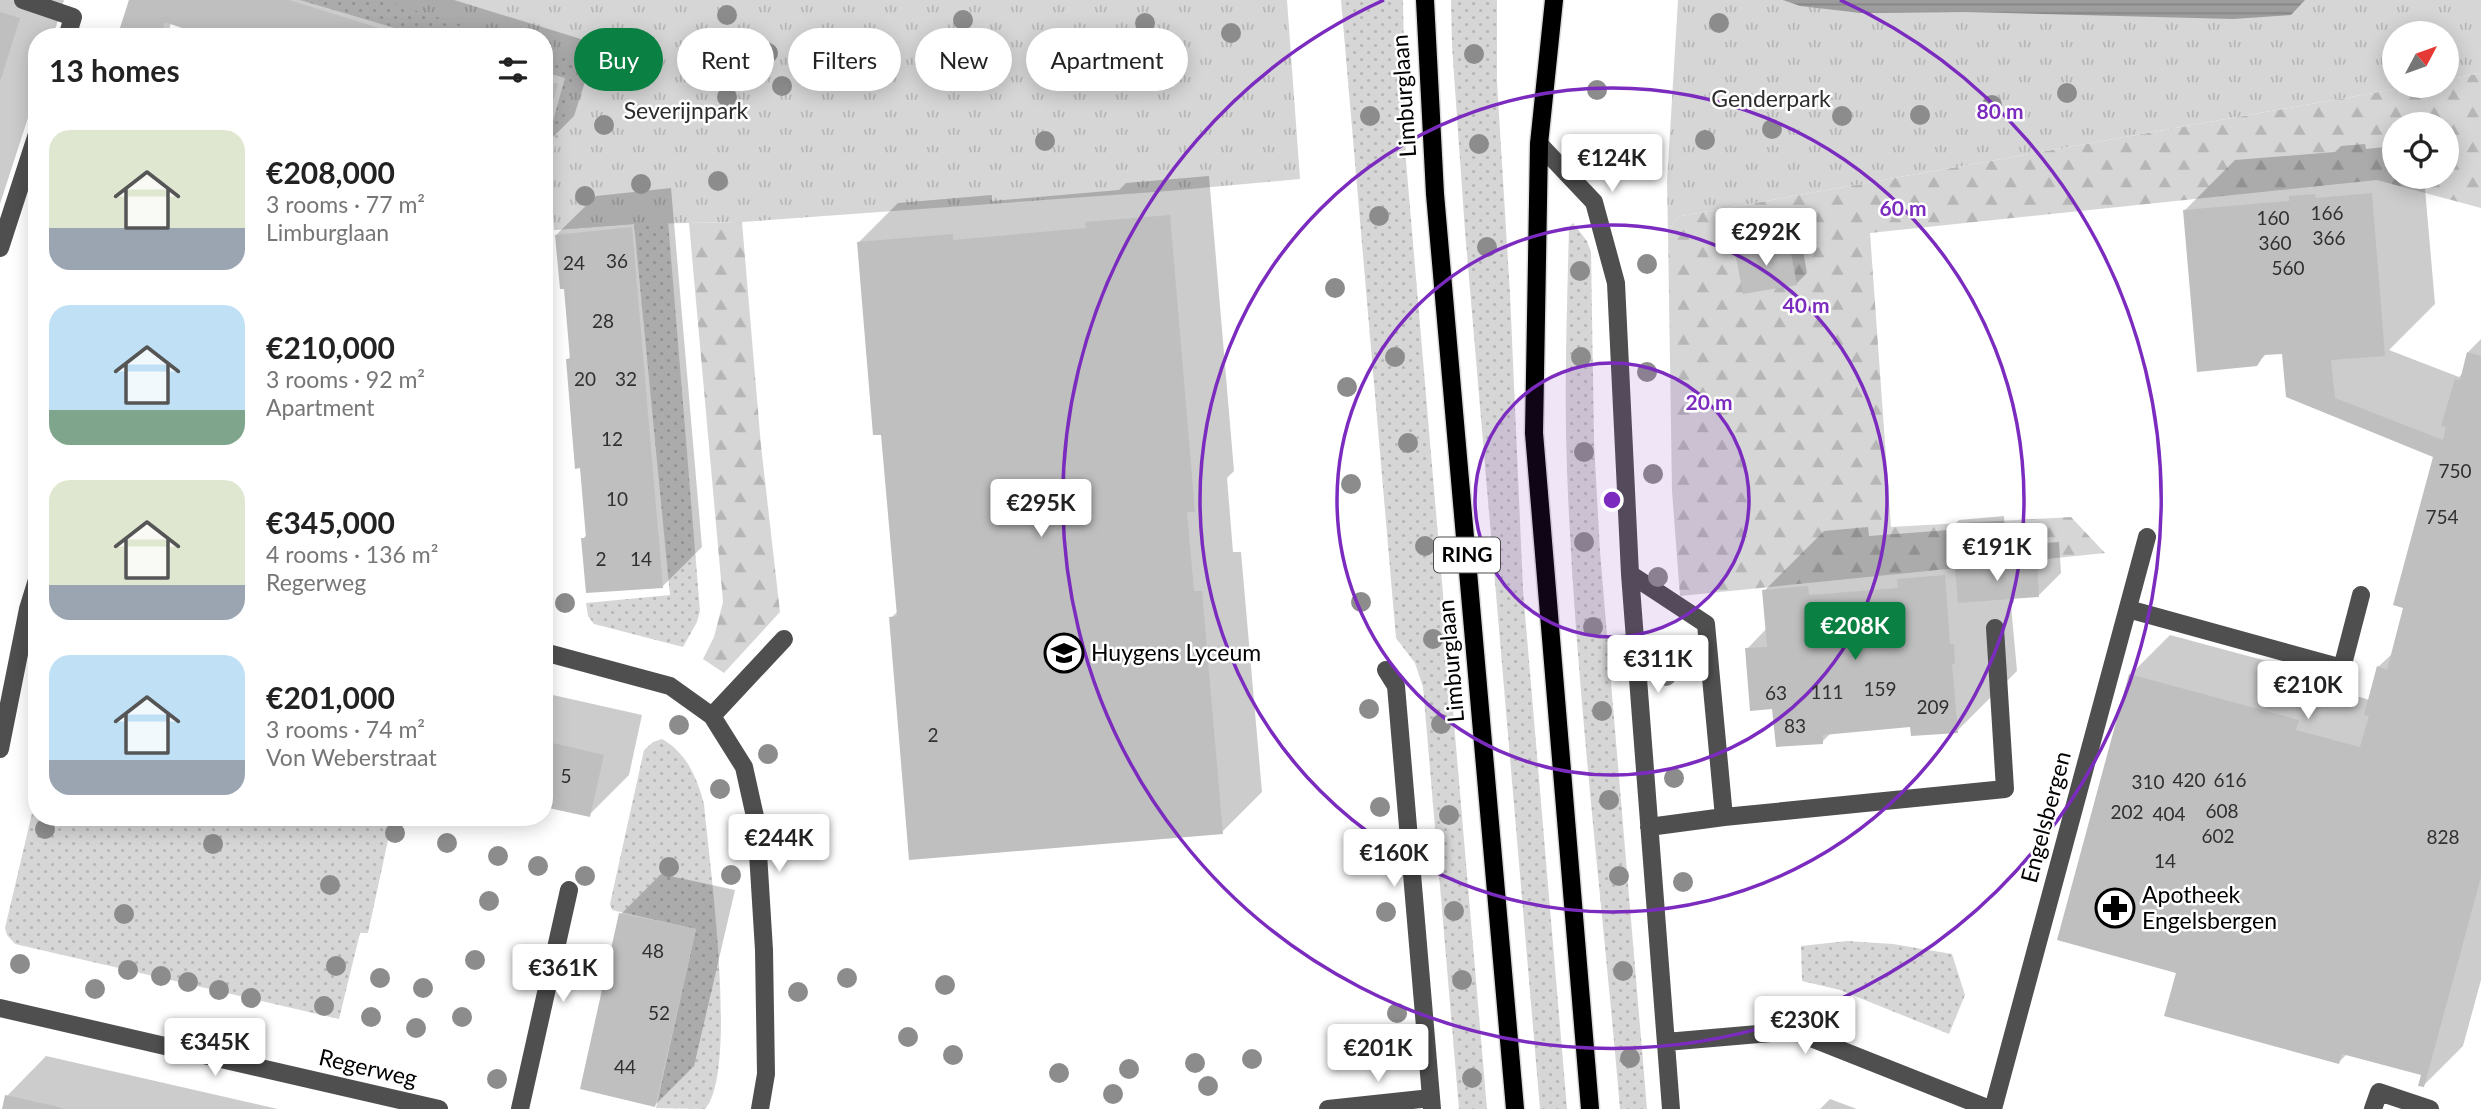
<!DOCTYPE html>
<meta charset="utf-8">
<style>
:root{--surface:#fff;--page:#f2f2f2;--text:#222;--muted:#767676;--accent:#0b8043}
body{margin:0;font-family:Lato,sans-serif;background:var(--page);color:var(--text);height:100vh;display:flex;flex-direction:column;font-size:26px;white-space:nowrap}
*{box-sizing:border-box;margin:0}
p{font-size:23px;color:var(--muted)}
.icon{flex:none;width:38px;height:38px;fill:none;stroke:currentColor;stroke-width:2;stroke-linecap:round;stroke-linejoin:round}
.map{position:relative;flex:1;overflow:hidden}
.panel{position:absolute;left:28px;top:28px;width:525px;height:798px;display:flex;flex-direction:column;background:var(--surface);border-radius:28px;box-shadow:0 4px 18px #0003}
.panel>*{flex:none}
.banner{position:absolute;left:574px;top:28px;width:665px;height:63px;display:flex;gap:14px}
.needle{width:46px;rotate:49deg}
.tools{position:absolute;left:2382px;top:21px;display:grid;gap:14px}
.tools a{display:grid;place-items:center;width:77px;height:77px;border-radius:50%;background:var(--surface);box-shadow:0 4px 18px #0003;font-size:35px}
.price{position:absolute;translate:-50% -60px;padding:0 16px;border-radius:7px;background:#fff;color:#222;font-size:23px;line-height:46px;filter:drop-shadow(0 2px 4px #0008)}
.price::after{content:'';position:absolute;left:50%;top:42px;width:21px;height:16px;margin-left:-10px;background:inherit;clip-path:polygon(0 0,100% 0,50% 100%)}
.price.active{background:var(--accent);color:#fff}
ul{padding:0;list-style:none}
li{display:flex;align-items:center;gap:21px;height:175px;padding:0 21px}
li span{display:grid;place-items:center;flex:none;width:196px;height:140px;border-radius:21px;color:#555}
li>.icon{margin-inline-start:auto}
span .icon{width:84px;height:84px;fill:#fffc;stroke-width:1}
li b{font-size:30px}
h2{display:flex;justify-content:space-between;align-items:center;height:84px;padding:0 21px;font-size:30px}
.pill{padding:0 24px;border-radius:32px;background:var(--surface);box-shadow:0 4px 18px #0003;font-size:24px;line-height:63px}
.pill.active{background:var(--accent);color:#fff}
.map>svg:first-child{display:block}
.grass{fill:url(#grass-dots)}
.forest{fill:url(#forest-firs);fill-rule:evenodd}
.park{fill:url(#park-tufts)}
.water{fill:url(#water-rules)}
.shadow{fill:#0003}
.building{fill:#bfbfbf}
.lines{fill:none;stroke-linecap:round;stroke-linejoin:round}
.major-casing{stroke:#dbdbdb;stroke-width:21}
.minor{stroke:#4f4f4f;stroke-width:18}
.major{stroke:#000;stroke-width:18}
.tree{fill:#8c8c8c}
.ring{fill:none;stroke:#7b2cbf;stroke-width:3.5}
.labels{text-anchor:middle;stroke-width:5;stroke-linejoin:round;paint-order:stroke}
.number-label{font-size:19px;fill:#303030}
.shield{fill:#fff;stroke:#4c4c4c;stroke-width:2}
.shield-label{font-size:21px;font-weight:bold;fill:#000}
.street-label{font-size:23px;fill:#000;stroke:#fff}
.park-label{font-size:23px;fill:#2d2d2d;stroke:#fff}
.poi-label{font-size:23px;fill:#000;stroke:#fff;text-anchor:start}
.centre{fill:#7b2cbf;stroke:#fff;stroke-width:3.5}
.ring-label{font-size:21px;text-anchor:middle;font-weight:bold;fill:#7b2cbf;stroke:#fff;stroke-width:5;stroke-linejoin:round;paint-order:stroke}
</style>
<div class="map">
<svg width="2481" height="1109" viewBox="0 0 2481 1109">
<defs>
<pattern id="grass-dots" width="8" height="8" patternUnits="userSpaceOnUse" patternTransform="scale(1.75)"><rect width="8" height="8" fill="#d6d6d6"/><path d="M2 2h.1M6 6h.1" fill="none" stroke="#b6b6b6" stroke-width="1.8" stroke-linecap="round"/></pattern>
<pattern id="forest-firs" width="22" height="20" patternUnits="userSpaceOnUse" patternTransform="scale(1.75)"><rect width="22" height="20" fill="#d6d6d6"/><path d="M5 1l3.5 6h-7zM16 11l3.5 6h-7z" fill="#b6b6b6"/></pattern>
<pattern id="park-tufts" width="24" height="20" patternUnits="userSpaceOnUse" patternTransform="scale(1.75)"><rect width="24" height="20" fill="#d6d6d6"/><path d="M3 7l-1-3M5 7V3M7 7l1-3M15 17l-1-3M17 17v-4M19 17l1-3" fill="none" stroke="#b6b6b6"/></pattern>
<pattern id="water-rules" width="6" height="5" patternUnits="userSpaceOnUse" patternTransform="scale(1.75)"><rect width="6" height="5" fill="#9d9d9d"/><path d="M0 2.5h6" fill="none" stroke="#858585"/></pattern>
</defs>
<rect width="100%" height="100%" fill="#fff"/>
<path class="grass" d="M300,0H622L553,163L544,160V153L565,78L544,72V37H425Z
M1341,0H1403L1406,161L1487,1109H1459L1423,687L1415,663L1396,638Z
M1451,0H1497V82L1510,294L1523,590L1567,1109H1540L1465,231L1452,46Z
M667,209L700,611L697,622L683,647L594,624L588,616L586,603L670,595L634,224L554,230Z
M1573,223L1587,241L1591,252L1594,442L1600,552L1647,1109H1620C1602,896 1575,684 1567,470C1564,389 1567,308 1569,227Z
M662,739C687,753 697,778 704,804C709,860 739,1071 705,1109L656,1108L696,929L616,911L612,910L610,904L644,750L653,742Z
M37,792V817H393L368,933H360L339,1019L15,944L7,935L5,928Z
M1847,941L1893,944L1952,954L1965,995L1949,1034L1840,990L1802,981L1801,946Z"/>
<path class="forest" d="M2481,73V208L2377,180L1870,233L1891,527L2071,517L2105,553L1680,596L1672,491L1668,234L1674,222L1681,216L2412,86H2446L2447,80ZM2394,124H2446V177H2394Z
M742,222L761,446L780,612L724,673L703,659L714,637L723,602L689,223Z"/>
<path class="park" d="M381,0H1287L1300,179L1168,191L742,222L634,224L554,230L550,163L582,61L544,50V37H502Z
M1678,0H2481V73L2447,80L2446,33H2394V86H2412L1681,216L1674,222L1668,234L1667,182Z"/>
<path class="water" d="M1783,0H2305L2291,15L2233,19L1966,12L1861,13L1800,6Z"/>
<path class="shadow" d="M0,0H64L53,37H37V90L0,204Z
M129,0H454L597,44L574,116L544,146V37H198L202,24L171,23L167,37H119Z
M2365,144L2366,149L2394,146V177H2424L2435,304L2389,350L2459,377L2464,372L2469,351L2481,339V980L2463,1046L2424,1085L2423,1074L2348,1053L2339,1062L2178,971L2060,939L2131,674L2170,635L2337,680L2335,690L2370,700L2378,667L2393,653L2405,606L2435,456L2288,395L2284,352L2267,353L2256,365L2185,210L2235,160L2335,152L2341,146Z
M1209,176L1234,471L1227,478L1233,552H1241L1262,792L1222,832L891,618L899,610L883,433L858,243L898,203L992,195V201L1119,190L1126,183Z
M671,188L702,547L663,586L583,539L587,534L581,466L567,360L572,355L566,287L556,235L596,196Z
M1800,233L1807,273L1796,284L1737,253L1748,242Z
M2004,516L2006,546L2059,542L2061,573L2039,595L2014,597V602L2011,605L2017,671L1957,731L1912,726L1831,733L1822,742L1774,707L1747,649L1767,628L1764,591L1824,531L1868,527L1869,536L1949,530L1959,520Z
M544,693L642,715L629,775L589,815L544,805Z
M661,874L735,890L694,1066L655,1105L621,914Z
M46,1056L278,1109H4L7,1096Z
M1830,1099L1857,1109H1820Z"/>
<path class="building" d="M129,0H289L405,36L195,37L196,33L165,22L160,37H117Z
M0,12L20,18L1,79H0Z
M544,80L558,84L545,128H544Z
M2372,193L2385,356L2331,360L2335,398L2443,440L2446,427L2441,426L2455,379L2460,380L2467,352L2481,356V877L2424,1087L2418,1086L2421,1075L2342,1054L2339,1064L2164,1016L2176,973L2057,940L2129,674L2299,720L2296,730L2360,747L2369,716L2364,715L2377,666L2387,670L2403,608L2393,605L2433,457L2286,397L2282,354L2264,355L2257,366L2197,372L2183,210L2289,201V196L2315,194L2316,198Z
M1170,215L1195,512H1187L1194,591H1202L1223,834L909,860L889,617L897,616L881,435H873L857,242L953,234V240L1086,228L1085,222Z
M632,227L663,588L586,593L581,538H586L580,468L575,469L566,359H570L564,289H560L555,235Z
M1789,243L1797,285L1743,294L1735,252Z
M2037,563L2039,597L1958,603L1955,569Z
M1945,575L1950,644H1954L1955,664H1952L1958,733L1911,736L1910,727L1823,735V744L1776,747L1772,709L1750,711L1745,648L1767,647L1762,590L1808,586L1809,595L1898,588L1897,579Z
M544,741L604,755L590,817L544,807Z
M619,913L696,929L655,1107L580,1089Z
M5,1095L63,1108V1109H2Z"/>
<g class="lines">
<defs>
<path id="major" d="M1425,0L1435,194L1515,1109
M1554,0L1539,144L1534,433L1590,1109"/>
</defs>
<use href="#major" class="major-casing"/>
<path class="minor" d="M23,0L73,17L67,37
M1539,144L1594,202L1616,283L1630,574L1671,1109
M0,248L37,134
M1630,574L1706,624L1724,817L1649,827
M2128,609L2342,668L2361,595
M544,652L670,686L712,716L744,767L756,821L764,950L766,1074L760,1109
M1386,670L1396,686L1432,1109
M712,716L784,639
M0,749L28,609L37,580
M1724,817L2005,789L1995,628
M0,1008L439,1109
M1666,1042L1793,1031L1990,1109
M520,1109L569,890
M1328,1109L1431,1098
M1993,1109L2147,537
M2373,1109L2379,1092L2430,1109"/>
<use href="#major" class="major"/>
</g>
<g class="tree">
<circle cx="727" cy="15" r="10"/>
<circle cx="963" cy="20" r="10"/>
<circle cx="1145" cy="23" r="10"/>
<circle cx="1719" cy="23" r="10"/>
<circle cx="1231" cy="33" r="10"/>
<circle cx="812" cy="41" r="10"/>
<circle cx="768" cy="53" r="10"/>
<circle cx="1474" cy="54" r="10"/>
<circle cx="1060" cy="68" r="10"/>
<circle cx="782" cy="86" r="10"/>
<circle cx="1597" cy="90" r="10"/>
<circle cx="2067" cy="93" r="10"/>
<circle cx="727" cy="97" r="10"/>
<circle cx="1992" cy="105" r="10"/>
<circle cx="1920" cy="115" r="10"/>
<circle cx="1370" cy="116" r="10"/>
<circle cx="1842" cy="116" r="10"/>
<circle cx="604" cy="125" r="10"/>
<circle cx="1772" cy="129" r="10"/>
<circle cx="1705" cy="140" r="10"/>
<circle cx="1045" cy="141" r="10"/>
<circle cx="1479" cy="144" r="10"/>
<circle cx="718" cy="181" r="10"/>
<circle cx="641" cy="184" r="10"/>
<circle cx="585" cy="196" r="10"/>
<circle cx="1379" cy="216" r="10"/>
<circle cx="1487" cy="247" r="10"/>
<circle cx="1647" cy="264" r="10"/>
<circle cx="1580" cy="271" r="10"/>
<circle cx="1335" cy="288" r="10"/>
<circle cx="1395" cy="357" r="10"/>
<circle cx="1581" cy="357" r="10"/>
<circle cx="1647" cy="372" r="10"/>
<circle cx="1347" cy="387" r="10"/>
<circle cx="1408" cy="443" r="10"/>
<circle cx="1584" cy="452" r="10"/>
<circle cx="1653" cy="474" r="10"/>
<circle cx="1351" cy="484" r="10"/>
<circle cx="1584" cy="542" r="10"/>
<circle cx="1425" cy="546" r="10"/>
<circle cx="1658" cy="577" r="10"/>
<circle cx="1361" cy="602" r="10"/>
<circle cx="565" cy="603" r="10"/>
<circle cx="1593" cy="627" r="10"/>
<circle cx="1433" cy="639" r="10"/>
<circle cx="1666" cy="676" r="10"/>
<circle cx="1369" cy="709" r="10"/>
<circle cx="1602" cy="711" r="10"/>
<circle cx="1441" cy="724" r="10"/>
<circle cx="679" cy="725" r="10"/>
<circle cx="768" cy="754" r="10"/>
<circle cx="1674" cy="778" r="10"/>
<circle cx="720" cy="789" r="10"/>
<circle cx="1609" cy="800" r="10"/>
<circle cx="1380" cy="807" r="10"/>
<circle cx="1449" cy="815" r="10"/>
<circle cx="782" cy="826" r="10"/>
<circle cx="45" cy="829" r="10"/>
<circle cx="395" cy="833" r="10"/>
<circle cx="447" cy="843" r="10"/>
<circle cx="213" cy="844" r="10"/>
<circle cx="498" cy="856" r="10"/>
<circle cx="538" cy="866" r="10"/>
<circle cx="669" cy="867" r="10"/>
<circle cx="731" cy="875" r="10"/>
<circle cx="585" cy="876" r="10"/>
<circle cx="1619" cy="876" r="10"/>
<circle cx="1683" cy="882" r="10"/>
<circle cx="330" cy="885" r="10"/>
<circle cx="489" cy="901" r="10"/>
<circle cx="1454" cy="911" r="10"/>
<circle cx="1386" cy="912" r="10"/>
<circle cx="124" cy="914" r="10"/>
<circle cx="475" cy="960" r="10"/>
<circle cx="20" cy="964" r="10"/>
<circle cx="336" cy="966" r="10"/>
<circle cx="128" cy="970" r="10"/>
<circle cx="1623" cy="971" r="10"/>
<circle cx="161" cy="976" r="10"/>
<circle cx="380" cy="978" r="10"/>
<circle cx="847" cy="978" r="10"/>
<circle cx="1462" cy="980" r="10"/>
<circle cx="188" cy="982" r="10"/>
<circle cx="945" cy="985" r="10"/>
<circle cx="423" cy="988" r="10"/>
<circle cx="95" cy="989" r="10"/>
<circle cx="219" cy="990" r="10"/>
<circle cx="798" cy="992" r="10"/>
<circle cx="251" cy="998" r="10"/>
<circle cx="324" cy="1006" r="10"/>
<circle cx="1397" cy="1013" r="10"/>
<circle cx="371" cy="1017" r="10"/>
<circle cx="462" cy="1017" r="10"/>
<circle cx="416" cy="1028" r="10"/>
<circle cx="908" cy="1037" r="10"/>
<circle cx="953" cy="1055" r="10"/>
<circle cx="1630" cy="1058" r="10"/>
<circle cx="1252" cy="1059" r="10"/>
<circle cx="1195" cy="1063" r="10"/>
<circle cx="1129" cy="1069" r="10"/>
<circle cx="1059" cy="1073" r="10"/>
<circle cx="1472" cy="1078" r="10"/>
<circle cx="497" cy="1079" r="10"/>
<circle cx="1208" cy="1086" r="10"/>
<circle cx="1113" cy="1094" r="10"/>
</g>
<circle cx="1612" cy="500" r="137" fill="#7b2cbf" fill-opacity=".12"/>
<g class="ring">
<circle cx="1612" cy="500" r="137"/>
<circle cx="1612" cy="500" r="275"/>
<circle cx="1612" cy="500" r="412"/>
<path d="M1840 0A549 549 0 1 1 1384 0"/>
</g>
<defs>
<symbol id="school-ring" viewBox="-11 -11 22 22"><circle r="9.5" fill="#fff" stroke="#000" stroke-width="1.5"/><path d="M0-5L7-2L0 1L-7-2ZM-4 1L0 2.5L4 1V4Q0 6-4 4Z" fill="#000"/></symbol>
<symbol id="pharmacy-ring" viewBox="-11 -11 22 22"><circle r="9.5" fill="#fff" stroke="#000" stroke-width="1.5"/><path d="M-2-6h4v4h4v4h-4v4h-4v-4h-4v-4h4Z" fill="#000"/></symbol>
</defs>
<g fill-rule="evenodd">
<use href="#school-ring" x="1042" y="631" width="44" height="44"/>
<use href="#pharmacy-ring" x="2093" y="886" width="44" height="44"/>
</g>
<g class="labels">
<g class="number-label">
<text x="2327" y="220">166</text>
<text x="2273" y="225">160</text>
<text x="2329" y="245">366</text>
<text x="2275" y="250">360</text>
<text x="617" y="268">36</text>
<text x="574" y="270">24</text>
<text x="2288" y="275">560</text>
<text x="603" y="328">28</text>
<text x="585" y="386">20</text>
<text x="626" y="386">32</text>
<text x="612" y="446">12</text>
<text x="2455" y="478">750</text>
<text x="617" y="506">10</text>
<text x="2442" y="524">754</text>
<text x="601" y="566">2</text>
<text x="641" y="566">14</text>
<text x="1880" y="696">159</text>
<text x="1827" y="699">111</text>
<text x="1776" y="700">63</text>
<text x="1933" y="714">209</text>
<text x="1795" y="733">83</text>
<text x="933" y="742">2</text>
<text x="566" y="783">5</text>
<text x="2189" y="787">420</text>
<text x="2230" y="787">616</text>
<text x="2148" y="789">310</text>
<text x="2222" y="818">608</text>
<text x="2127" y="819">202</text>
<text x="2169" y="821">404</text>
<text x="2218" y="843">602</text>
<text x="2443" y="844">828</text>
<text x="2165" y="868">14</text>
<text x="653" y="958">48</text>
<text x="659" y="1020">52</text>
<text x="625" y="1074">44</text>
</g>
<rect class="shield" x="1434" y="537.5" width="66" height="35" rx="5"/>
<g class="shield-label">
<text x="1467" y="562">RING</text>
</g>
<g class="street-label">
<text transform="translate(1404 96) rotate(-94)" y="8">Limburglaan</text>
<text transform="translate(1451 661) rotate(-95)" y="8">Limburglaan</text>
<text transform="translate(2046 817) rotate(-75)" y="8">Engelsbergen</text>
<text transform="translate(368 1068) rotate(13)" y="8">Regerweg</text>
</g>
<g class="park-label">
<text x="1771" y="107">Genderpark</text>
<text x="686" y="119">Severijnpark</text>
</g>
<g class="poi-label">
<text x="1091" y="661">Huygens Lyceum</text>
<text x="2142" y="903">Apotheek<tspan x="2142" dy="26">Engelsbergen</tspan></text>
</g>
</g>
<circle cx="1612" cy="500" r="10" class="centre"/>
<g class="ring-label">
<text x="2000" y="119">80 m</text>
<text x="1903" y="216">60 m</text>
<text x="1806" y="313">40 m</text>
<text x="1709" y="410">20 m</text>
</g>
</svg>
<div class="tools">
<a><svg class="needle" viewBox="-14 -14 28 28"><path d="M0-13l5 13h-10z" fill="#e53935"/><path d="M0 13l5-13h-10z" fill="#767676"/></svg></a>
<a><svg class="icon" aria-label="locate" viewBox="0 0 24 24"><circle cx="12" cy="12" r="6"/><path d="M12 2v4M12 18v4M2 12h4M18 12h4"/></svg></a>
</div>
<b class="price" style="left:1612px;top:194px">€124K</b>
<b class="price" style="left:1766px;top:268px">€292K</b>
<b class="price" style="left:1041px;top:539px">€295K</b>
<b class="price" style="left:1997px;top:583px">€191K</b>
<b class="price active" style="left:1855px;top:662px">€208K</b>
<b class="price" style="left:1658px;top:695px">€311K</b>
<b class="price" style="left:2308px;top:721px">€210K</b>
<b class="price" style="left:779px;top:874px">€244K</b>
<b class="price" style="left:1394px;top:889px">€160K</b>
<b class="price" style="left:563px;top:1004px">€361K</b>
<b class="price" style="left:1805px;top:1056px">€230K</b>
<b class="price" style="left:215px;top:1078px">€345K</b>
<b class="price" style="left:1378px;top:1084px">€201K</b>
<div class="banner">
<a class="pill active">Buy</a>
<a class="pill">Rent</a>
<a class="pill">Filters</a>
<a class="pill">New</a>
<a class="pill">Apartment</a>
</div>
<section class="panel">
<h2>13 homes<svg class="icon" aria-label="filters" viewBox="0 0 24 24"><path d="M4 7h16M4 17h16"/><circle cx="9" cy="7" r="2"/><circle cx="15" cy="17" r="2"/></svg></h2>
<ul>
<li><span style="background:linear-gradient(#dfe7d0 70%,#9aa5b1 0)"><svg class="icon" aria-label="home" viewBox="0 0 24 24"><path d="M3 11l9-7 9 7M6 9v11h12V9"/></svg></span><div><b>€208,000</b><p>3 rooms · 77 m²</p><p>Limburglaan</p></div></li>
<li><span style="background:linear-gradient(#bfe0f5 75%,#7fa58c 0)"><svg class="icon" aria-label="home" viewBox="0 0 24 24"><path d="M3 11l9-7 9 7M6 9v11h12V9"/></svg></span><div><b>€210,000</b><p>3 rooms · 92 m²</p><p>Apartment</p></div></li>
<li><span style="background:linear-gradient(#dfe7d0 75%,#9aa5b1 0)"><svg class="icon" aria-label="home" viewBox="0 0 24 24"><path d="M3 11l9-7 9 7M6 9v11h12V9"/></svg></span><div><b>€345,000</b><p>4 rooms · 136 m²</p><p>Regerweg</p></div></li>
<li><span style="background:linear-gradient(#bfe0f5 75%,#9aa5b1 0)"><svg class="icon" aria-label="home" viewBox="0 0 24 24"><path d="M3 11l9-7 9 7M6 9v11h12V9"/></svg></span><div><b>€201,000</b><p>3 rooms · 74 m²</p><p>Von Weberstraat</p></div></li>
</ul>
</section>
</div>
